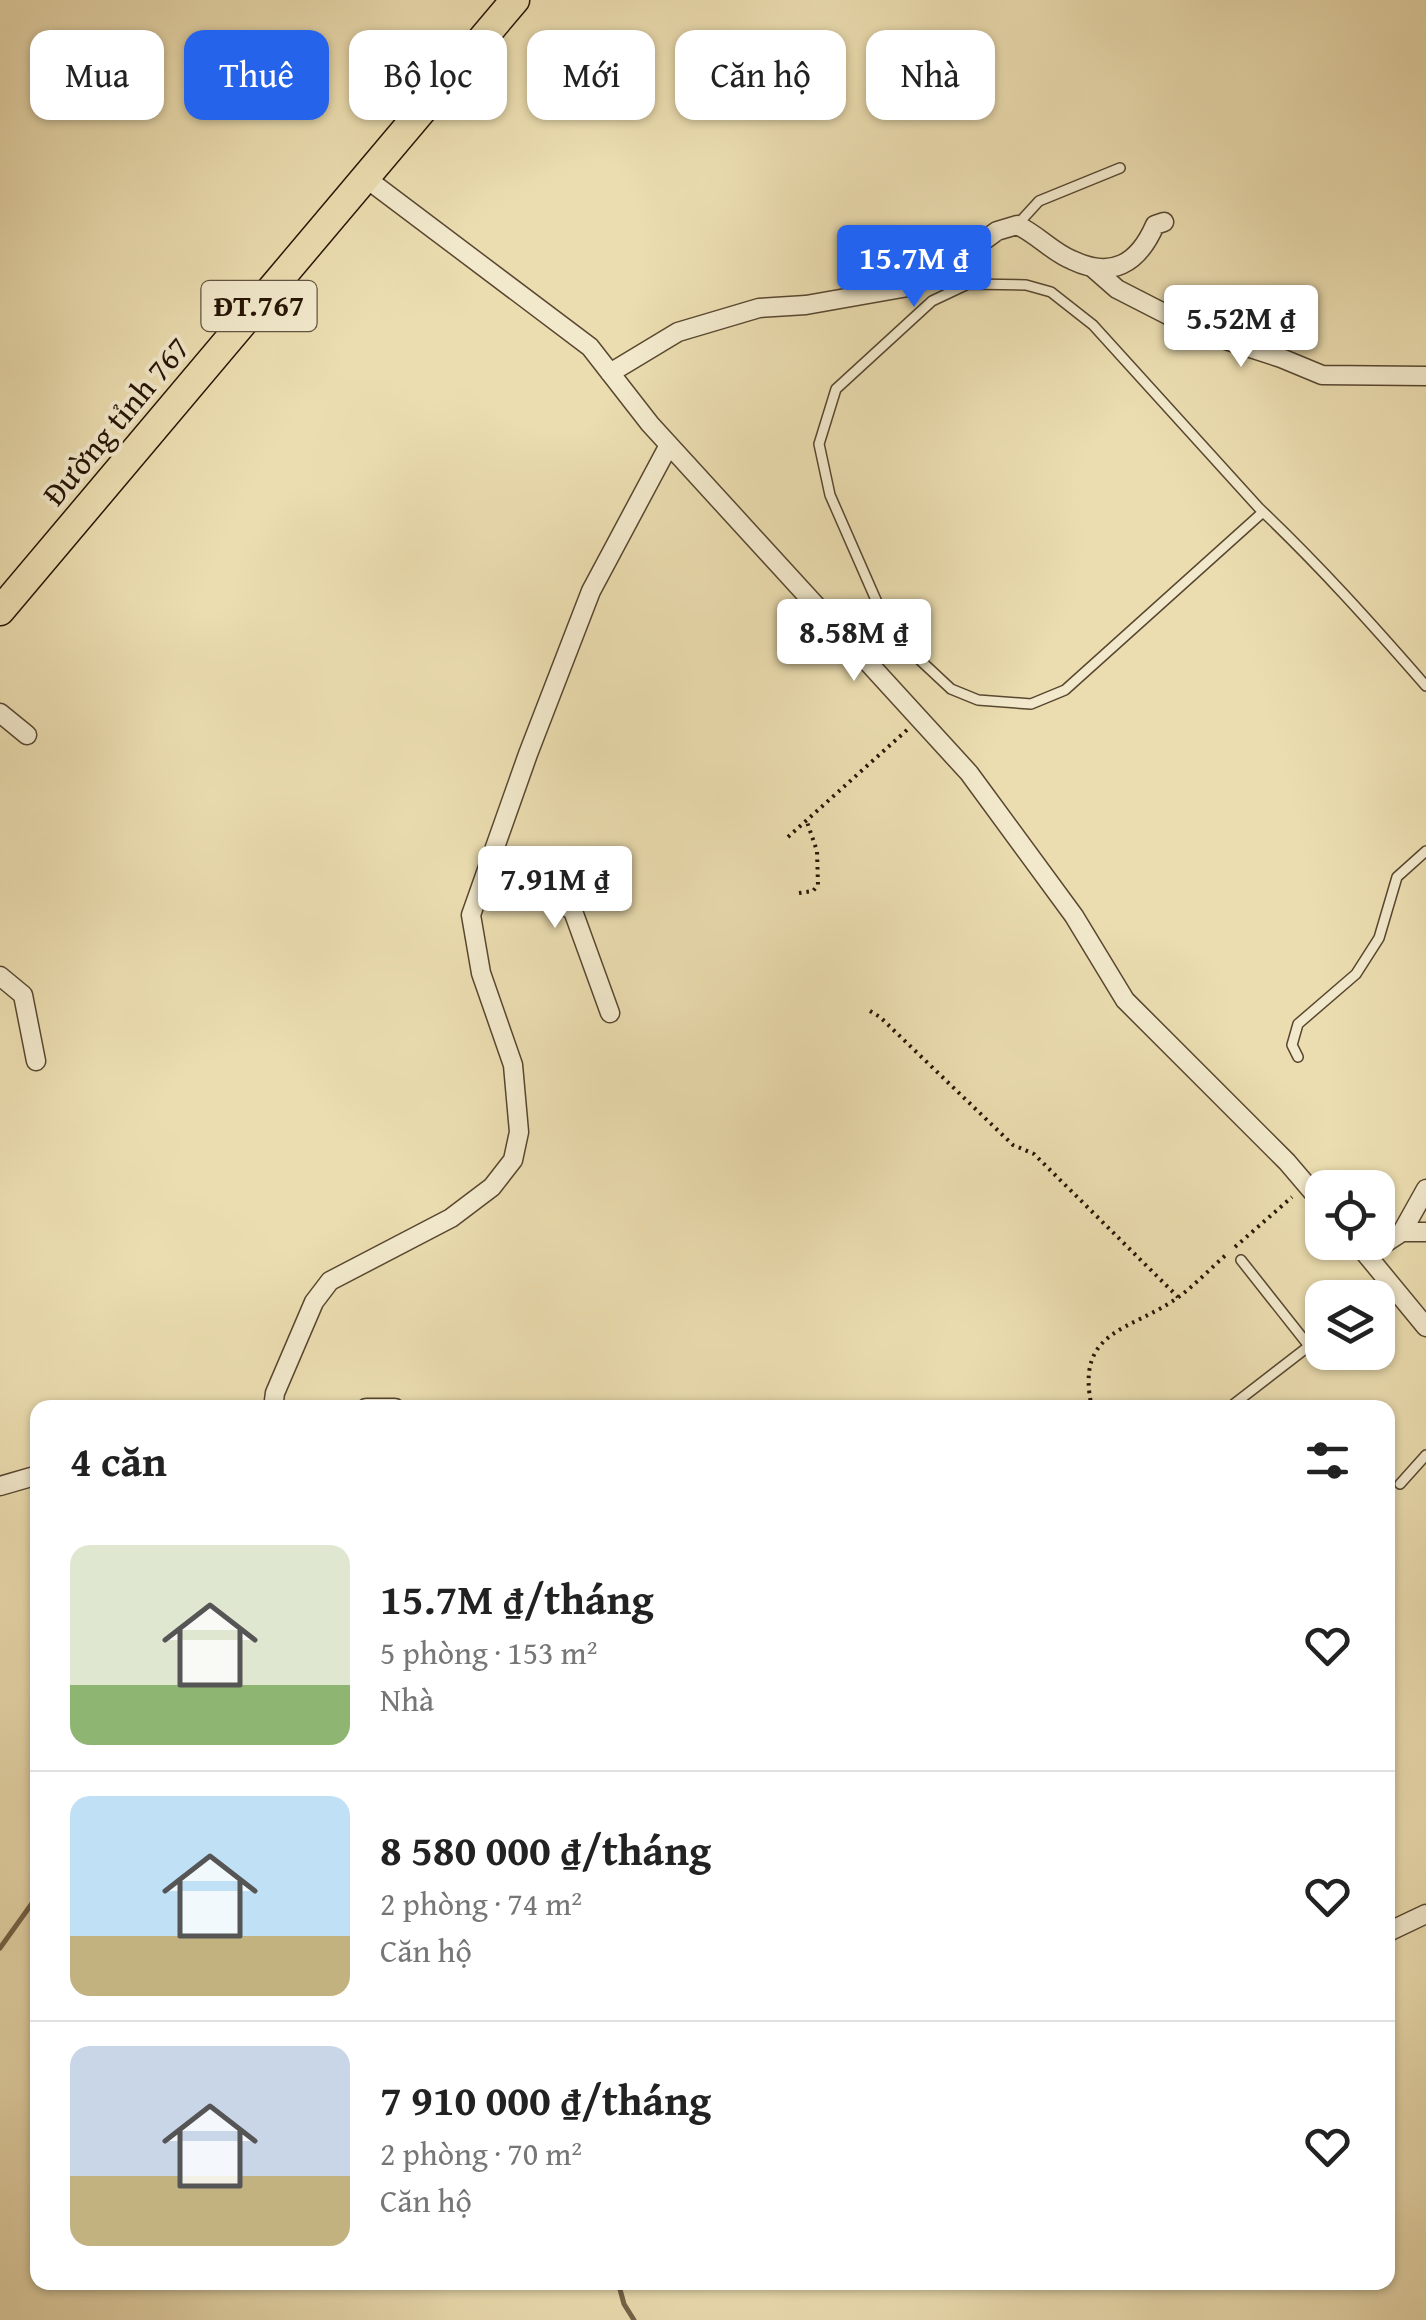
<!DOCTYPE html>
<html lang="vi">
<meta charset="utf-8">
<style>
:root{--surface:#fff;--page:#f2f2f2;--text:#222;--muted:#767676;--line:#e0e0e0;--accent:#2563eb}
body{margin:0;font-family:"Gentium Book Plus",serif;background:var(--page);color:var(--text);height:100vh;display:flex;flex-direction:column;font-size:38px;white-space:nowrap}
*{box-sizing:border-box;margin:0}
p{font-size:32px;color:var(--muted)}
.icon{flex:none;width:55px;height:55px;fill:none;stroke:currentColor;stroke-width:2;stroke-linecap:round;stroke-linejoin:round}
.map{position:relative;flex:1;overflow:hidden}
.drawer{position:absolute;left:30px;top:1400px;width:1365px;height:890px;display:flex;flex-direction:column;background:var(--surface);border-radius:20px;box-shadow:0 2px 8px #0004}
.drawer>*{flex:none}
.guide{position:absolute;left:30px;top:30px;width:1368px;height:90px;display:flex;gap:20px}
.fabs{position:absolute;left:1305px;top:1170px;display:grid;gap:20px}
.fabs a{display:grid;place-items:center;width:90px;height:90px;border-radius:20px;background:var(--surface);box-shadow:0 2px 8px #0004;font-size:50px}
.price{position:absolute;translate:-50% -85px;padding:0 22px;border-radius:10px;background:#fff;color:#222;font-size:32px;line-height:65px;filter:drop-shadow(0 2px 5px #0008)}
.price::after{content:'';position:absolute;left:50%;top:60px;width:30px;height:22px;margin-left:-15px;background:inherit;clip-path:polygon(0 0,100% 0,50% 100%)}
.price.on{background:var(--accent);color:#fff}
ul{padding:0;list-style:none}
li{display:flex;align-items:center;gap:30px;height:250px;padding:0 40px}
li+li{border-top:2px solid var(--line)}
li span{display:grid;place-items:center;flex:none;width:280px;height:200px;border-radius:20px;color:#555}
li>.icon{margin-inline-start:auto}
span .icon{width:120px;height:120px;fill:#fffc;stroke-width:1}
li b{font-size:42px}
h2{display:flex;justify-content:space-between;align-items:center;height:120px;padding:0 40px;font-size:42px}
.pill{padding:0 35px;border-radius:20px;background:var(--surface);box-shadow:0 2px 8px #0004;font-size:35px;line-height:90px}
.pill.on{background:var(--accent);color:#fff}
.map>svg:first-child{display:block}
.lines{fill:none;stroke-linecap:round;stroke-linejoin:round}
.stream{stroke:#746449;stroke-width:5}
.service-casing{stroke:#584730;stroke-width:12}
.minor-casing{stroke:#584730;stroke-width:21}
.primary-casing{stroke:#271506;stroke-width:31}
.path{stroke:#271506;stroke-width:4;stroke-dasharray:2.5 5;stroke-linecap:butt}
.service{stroke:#f2e9cc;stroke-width:9}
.minor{stroke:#f2e9cc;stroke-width:18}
.primary{stroke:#ebddb0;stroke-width:28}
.labels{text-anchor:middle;stroke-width:8;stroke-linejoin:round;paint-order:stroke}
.shield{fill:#f2e9cc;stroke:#645541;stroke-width:2.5}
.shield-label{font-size:30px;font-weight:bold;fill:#271506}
.street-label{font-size:32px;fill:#271506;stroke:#f2e9cc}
</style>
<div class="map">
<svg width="1426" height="2320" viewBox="0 0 1426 2320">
<rect width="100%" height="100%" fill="#ebddb0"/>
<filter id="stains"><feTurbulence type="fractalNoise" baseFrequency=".002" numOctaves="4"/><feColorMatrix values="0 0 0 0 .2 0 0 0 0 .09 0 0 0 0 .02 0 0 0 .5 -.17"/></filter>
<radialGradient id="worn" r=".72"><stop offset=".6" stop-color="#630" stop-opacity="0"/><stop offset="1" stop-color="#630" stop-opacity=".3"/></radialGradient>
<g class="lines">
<path class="stream" d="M0,1948L38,1895
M618,2282L624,2304L634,2320"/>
<defs>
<path id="service" d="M1017,225L1039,201L1120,168
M1263,512L1065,690L1031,704L978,700L951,689L890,632L830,495L819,444L836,389L932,301L968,284L1026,285L1051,292L1093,325L1259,508C1320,566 1371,623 1426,686
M1298,1057L1292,1045L1298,1024L1356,974L1379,938L1397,877L1426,851
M1241,1260L1309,1346
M1373,1298L1391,1284
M1234,1404L1322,1336
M1400,1484L1426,1455"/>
<path id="minor" d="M367,179L590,347L650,424L969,773L1074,916L1125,1000L1287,1162L1322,1203
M1093,268L1117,289L1201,332L1281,358L1322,375L1426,376
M610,373L678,332L759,308L806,305L908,287L942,271L997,231L1017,225C1037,234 1052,252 1072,260C1112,279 1138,264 1155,225L1164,222
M0,713L27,735
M492,855L573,911L610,1013
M0,976L23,995L36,1061
M1402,1232L1426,1189
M1356,1242L1426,1327
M1367,1255L1402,1232H1426
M273,1408L275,1393L314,1302L330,1281L451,1218L492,1187L513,1160L519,1132L513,1065L481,973L471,915L528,754L591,591L669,445
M366,1408H395
M0,1486L38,1475
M1388,1932L1426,1914"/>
<path id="primary" d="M0,611L515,0"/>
</defs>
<use href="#service" class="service-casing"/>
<use href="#minor" class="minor-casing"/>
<use href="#primary" class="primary-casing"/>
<path class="path" d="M788,837L908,729
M799,893L813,891L818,885L817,851L806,819
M870,1011L880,1017L1013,1145L1034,1154L1178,1297
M1235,1247L1292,1197
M1076,1408L1090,1404
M1092,1408C1074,1328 1131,1332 1180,1296C1197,1283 1212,1267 1228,1253"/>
<use href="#service" class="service"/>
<use href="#minor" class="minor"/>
<use href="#primary" class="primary"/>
</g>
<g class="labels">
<rect class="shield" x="201.5" y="281" width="115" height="50" rx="8"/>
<g class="shield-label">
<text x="259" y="316">ĐT.767</text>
</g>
<g class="street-label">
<text transform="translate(116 421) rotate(-50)" y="11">Đường tỉnh 767</text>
</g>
</g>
<rect width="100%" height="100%" filter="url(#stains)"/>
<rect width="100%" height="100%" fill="url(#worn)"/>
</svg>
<div class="fabs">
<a><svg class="icon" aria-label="locate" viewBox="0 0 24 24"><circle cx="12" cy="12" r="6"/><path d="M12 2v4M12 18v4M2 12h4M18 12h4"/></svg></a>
<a><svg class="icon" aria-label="layers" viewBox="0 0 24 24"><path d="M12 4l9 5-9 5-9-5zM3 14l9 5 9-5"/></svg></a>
</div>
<b class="price on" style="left:914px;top:310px">15.7M ₫</b>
<b class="price" style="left:1241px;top:370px">5.52M ₫</b>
<b class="price" style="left:854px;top:684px">8.58M ₫</b>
<b class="price" style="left:555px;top:931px">7.91M ₫</b>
<div class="guide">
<a class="pill">Mua</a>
<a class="pill on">Thuê</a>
<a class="pill">Bộ lọc</a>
<a class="pill">Mới</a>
<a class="pill">Căn hộ</a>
<a class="pill">Nhà</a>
</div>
<section class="drawer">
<h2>4 căn<svg class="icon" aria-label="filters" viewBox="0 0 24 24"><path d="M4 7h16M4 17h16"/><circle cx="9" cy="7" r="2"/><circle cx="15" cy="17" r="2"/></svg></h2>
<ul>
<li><span style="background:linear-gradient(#dfe7d0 70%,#8fb573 0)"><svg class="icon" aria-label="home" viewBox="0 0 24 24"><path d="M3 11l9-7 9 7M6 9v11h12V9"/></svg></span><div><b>15.7M ₫/tháng</b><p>5 phòng · 153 m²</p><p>Nhà</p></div><svg class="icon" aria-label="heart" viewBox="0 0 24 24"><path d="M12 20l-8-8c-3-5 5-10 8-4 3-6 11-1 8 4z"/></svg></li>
<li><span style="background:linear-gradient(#bfe0f5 70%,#c2b280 0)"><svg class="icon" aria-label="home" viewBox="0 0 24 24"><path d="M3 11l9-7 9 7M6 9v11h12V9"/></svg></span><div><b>8 580 000 ₫/tháng</b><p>2 phòng · 74 m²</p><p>Căn hộ</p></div><svg class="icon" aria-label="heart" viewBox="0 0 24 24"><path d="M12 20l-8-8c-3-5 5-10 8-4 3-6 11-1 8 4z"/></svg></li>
<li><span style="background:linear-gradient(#c9d6e8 65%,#c2b280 0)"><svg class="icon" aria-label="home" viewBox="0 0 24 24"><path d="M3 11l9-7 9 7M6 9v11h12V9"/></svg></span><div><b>7 910 000 ₫/tháng</b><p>2 phòng · 70 m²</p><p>Căn hộ</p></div><svg class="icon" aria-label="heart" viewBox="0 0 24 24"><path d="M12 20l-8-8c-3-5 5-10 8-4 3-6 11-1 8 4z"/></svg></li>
</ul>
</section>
</div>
